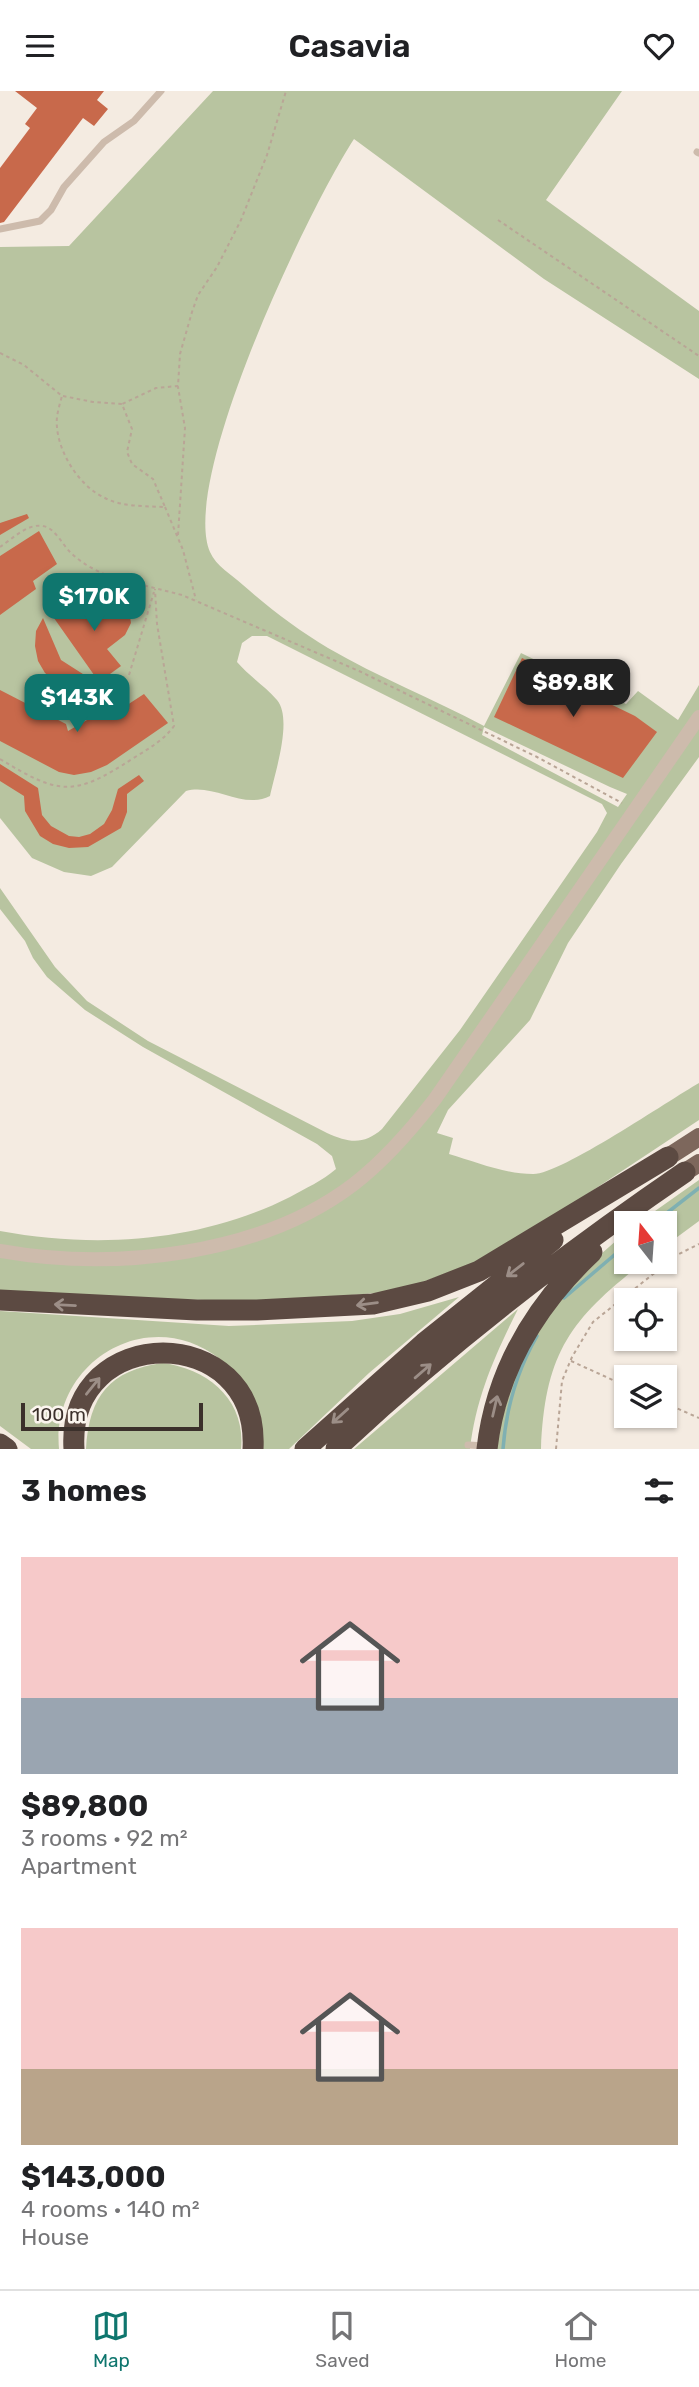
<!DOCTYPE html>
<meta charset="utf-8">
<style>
:root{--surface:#fff;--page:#f6f6f6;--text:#202124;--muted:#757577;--line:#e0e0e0;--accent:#0f766e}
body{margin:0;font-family:Rubik,sans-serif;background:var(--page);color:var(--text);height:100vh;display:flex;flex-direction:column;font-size:26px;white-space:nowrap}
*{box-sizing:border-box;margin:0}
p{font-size:23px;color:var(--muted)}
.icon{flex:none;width:38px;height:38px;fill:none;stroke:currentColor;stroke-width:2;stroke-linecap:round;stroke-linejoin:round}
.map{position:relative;height:1358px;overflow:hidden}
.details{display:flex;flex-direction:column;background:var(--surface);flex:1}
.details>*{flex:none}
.needle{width:46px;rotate:343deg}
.tools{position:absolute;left:614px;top:1120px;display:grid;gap:14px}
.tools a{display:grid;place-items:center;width:63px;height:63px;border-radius:0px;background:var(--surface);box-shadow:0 2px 5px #0004;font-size:35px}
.scale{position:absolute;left:21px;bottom:18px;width:182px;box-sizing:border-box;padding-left:7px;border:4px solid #3b302b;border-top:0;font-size:19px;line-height:24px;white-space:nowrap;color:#3b302b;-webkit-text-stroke:5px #fbf5ee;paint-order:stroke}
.price{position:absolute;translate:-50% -60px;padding:0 16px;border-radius:14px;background:var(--accent);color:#fff;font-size:23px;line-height:46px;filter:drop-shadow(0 2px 4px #0008)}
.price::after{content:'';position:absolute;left:50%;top:42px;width:21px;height:16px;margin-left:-10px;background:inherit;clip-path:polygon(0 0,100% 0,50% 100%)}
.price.on{background:#222;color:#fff}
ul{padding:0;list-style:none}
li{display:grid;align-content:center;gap:14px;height:371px;padding:0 21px}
li span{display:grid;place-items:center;height:217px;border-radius:0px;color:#555}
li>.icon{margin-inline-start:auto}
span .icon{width:126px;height:126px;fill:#fffc;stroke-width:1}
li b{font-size:30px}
h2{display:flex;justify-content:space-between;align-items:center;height:84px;padding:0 21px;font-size:30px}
header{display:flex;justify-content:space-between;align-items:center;height:91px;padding:0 21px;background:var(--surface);font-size:32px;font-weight:600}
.dock{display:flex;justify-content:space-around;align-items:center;height:98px;border-top:2px solid var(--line);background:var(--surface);font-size:19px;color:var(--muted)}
.dock a{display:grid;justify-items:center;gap:4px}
.dock .on{color:var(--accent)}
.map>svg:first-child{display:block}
.green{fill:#b8c4a0;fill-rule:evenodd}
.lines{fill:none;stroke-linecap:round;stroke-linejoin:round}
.stream{stroke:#7fb0b2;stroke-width:3.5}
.building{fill:#c8694b}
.path{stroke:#b9a596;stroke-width:2;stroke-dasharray:3.5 3.5;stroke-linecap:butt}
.service{stroke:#cdbbac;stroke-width:7}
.minor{stroke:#cdbbac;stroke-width:14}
.primary{stroke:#7d675c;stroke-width:18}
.motorway{stroke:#5c4a42;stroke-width:21}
.oneway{stroke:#9c8e87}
</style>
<header><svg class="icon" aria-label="menu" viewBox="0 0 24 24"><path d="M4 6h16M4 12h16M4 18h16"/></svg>Casavia<svg class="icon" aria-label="heart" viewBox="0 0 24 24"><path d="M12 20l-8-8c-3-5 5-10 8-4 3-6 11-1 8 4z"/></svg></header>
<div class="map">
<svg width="699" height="1358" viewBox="0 0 699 1358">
<rect width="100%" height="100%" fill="#f4ebe1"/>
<path class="green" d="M213,0H622L546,109L699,220V288L544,188L354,48C310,115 179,388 210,461C216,475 232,484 243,494C269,517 298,539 328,557C378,586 433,608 484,635L521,562L626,613L638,600L678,629L699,594V666L621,773L568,852L530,929L448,1019L437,1042L453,1047L449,1063C476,1071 505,1083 533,1083C560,1084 669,1009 699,992V1029L495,1164L399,1200L269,1211L0,1203V1140C97,1158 201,1151 290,1106C306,1097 322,1090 336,1078L332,1065L317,1053L143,956L85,919L47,886L33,867L25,850L0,818V797L55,876L87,910L148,950L327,1042C349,1052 364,1054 382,1038L460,939L597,741L607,722L602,713L267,545H252L242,552L237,571C249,585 265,595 277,609C293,628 275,681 270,705C243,719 214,692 186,700L112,776L91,785L64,781L32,767L0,727V156L69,155ZM484,636L610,696L627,703L618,716L482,644Z
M699,1089V1130L665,1155V1132H638Z
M626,1141V1171H644C570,1228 545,1262 541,1358H493L522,1260L575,1186Z
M459,1206L369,1282L289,1358H262C252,1327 247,1289 220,1268C149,1212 51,1270 59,1358H31L0,1335V1220L229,1235L352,1230L400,1223Z
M518,1218C495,1264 476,1306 470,1358H354Z
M163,1272C208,1278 246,1309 241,1358H86C89,1305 110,1279 163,1272Z"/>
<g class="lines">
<path class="stream" d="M654,1132L699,1097
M564,1207L626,1154
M503,1358C506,1317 517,1280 537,1245"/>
</g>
<path class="building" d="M15,0H104L97,9L108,18L94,35L83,27L4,131L0,132V77L30,37L25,33L37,17Z
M27,423L29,427L0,444V432Z
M39,440L57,473L33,490L36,498L0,524V465Z
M75,504L85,524L105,513L118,512L129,519L131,532L125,544L107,558L121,575L99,591L49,520Z
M43,527L61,569L97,592L88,596H72L58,592L45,582L38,570L35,555L36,540Z
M522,567L601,605L600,608L635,625L657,641L623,687L494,626Z
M0,599L66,633L68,640L115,613L121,618L144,603L168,632L107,674L91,681L74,684L59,681L0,650Z
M0,673L38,697L42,724L51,735L69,745L79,746L90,743L104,733L112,719L118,698L139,684L144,690L127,703V721L121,737L88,756L69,757L53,753L40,745L25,720L24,705L0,690Z"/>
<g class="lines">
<path class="path" d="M498,129L699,265
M0,262L24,274L62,305C60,312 58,319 57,326C54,356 78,395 105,407C122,416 146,415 165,416L153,388L132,373L127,361L132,338L122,313L156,297L178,295L180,263L192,221L198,204L217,176L241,129L267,64L286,0
M63,305L93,311L122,313
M165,416L183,459L196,509
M178,444L185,337L178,296
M0,456C12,448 28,432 43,435C55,437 62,453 70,461C83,474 100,482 117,488
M78,502L107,490L119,488L182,504L359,580L537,666L622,712
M129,584L154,501
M0,668C59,704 74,706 132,668C148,658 163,650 174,635L157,533L155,498
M571,1270L626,1295
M665,1312L699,1327
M556,1358L562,1290L572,1266L593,1231L677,1164L699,1153"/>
<path class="service" d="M697,61L699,62
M0,138L40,130L51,119L64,96L104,51L134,30L161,0
M468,1354L487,1355"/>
<path class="minor" d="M0,1160C114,1180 260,1165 354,1093C385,1069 411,1039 435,1008L699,626"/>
<path class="primary" d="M668,1066L699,1046
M685,1081L699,1072"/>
<path class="motorway" d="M0,1209L197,1219H257L373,1213L428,1200L479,1180L668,1066
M0,1353L7,1358
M74,1358C66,1230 260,1230 253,1358
M305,1358L424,1252L553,1149
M336,1358C444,1256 562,1165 685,1081
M487,1358C496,1280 536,1214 592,1161"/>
</g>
<defs><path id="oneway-shaft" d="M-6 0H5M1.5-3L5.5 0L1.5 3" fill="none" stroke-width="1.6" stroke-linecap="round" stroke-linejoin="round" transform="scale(1.75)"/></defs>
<g class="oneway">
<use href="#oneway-shaft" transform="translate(515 1179) rotate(142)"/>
<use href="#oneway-shaft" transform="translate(367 1213) rotate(173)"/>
<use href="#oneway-shaft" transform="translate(65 1214) rotate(-177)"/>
<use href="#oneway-shaft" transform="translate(423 1280) rotate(-41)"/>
<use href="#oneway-shaft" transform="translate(93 1295) rotate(-51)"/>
<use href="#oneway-shaft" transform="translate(495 1315) rotate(-77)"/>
<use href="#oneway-shaft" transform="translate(340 1325) rotate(138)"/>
</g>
</svg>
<div class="tools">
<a><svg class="needle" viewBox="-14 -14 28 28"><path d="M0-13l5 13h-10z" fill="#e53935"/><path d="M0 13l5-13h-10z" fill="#757577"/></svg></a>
<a><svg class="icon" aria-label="locate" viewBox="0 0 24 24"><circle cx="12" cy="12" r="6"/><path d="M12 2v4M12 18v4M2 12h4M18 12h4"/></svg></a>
<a><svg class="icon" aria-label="layers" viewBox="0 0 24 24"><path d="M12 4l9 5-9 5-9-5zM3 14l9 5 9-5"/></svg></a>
</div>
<div class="scale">100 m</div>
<b class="price" style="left:94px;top:542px">$170K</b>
<b class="price on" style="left:573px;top:628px">$89.8K</b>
<b class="price" style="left:77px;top:643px">$143K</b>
</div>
<section class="details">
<h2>3 homes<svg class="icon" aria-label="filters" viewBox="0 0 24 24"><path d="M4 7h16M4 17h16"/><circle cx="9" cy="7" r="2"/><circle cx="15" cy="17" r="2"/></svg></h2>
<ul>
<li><span style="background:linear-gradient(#f6c9c9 65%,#9aa5b1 0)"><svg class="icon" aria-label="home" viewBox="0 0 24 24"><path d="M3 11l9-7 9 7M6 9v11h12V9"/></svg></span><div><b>$89,800</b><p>3 rooms · 92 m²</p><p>Apartment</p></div></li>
<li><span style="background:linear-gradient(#f6c9c9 65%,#b9a48a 0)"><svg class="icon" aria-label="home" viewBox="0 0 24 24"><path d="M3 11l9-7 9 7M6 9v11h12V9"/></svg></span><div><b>$143,000</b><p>4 rooms · 140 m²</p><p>House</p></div></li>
</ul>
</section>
<nav class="dock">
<a class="on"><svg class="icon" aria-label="map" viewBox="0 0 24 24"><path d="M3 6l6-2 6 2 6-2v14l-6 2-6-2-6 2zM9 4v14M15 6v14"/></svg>Map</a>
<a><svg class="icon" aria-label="saved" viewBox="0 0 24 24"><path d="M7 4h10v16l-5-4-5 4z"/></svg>Saved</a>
<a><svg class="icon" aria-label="home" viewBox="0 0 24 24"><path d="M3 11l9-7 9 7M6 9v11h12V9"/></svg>Home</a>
</nav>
